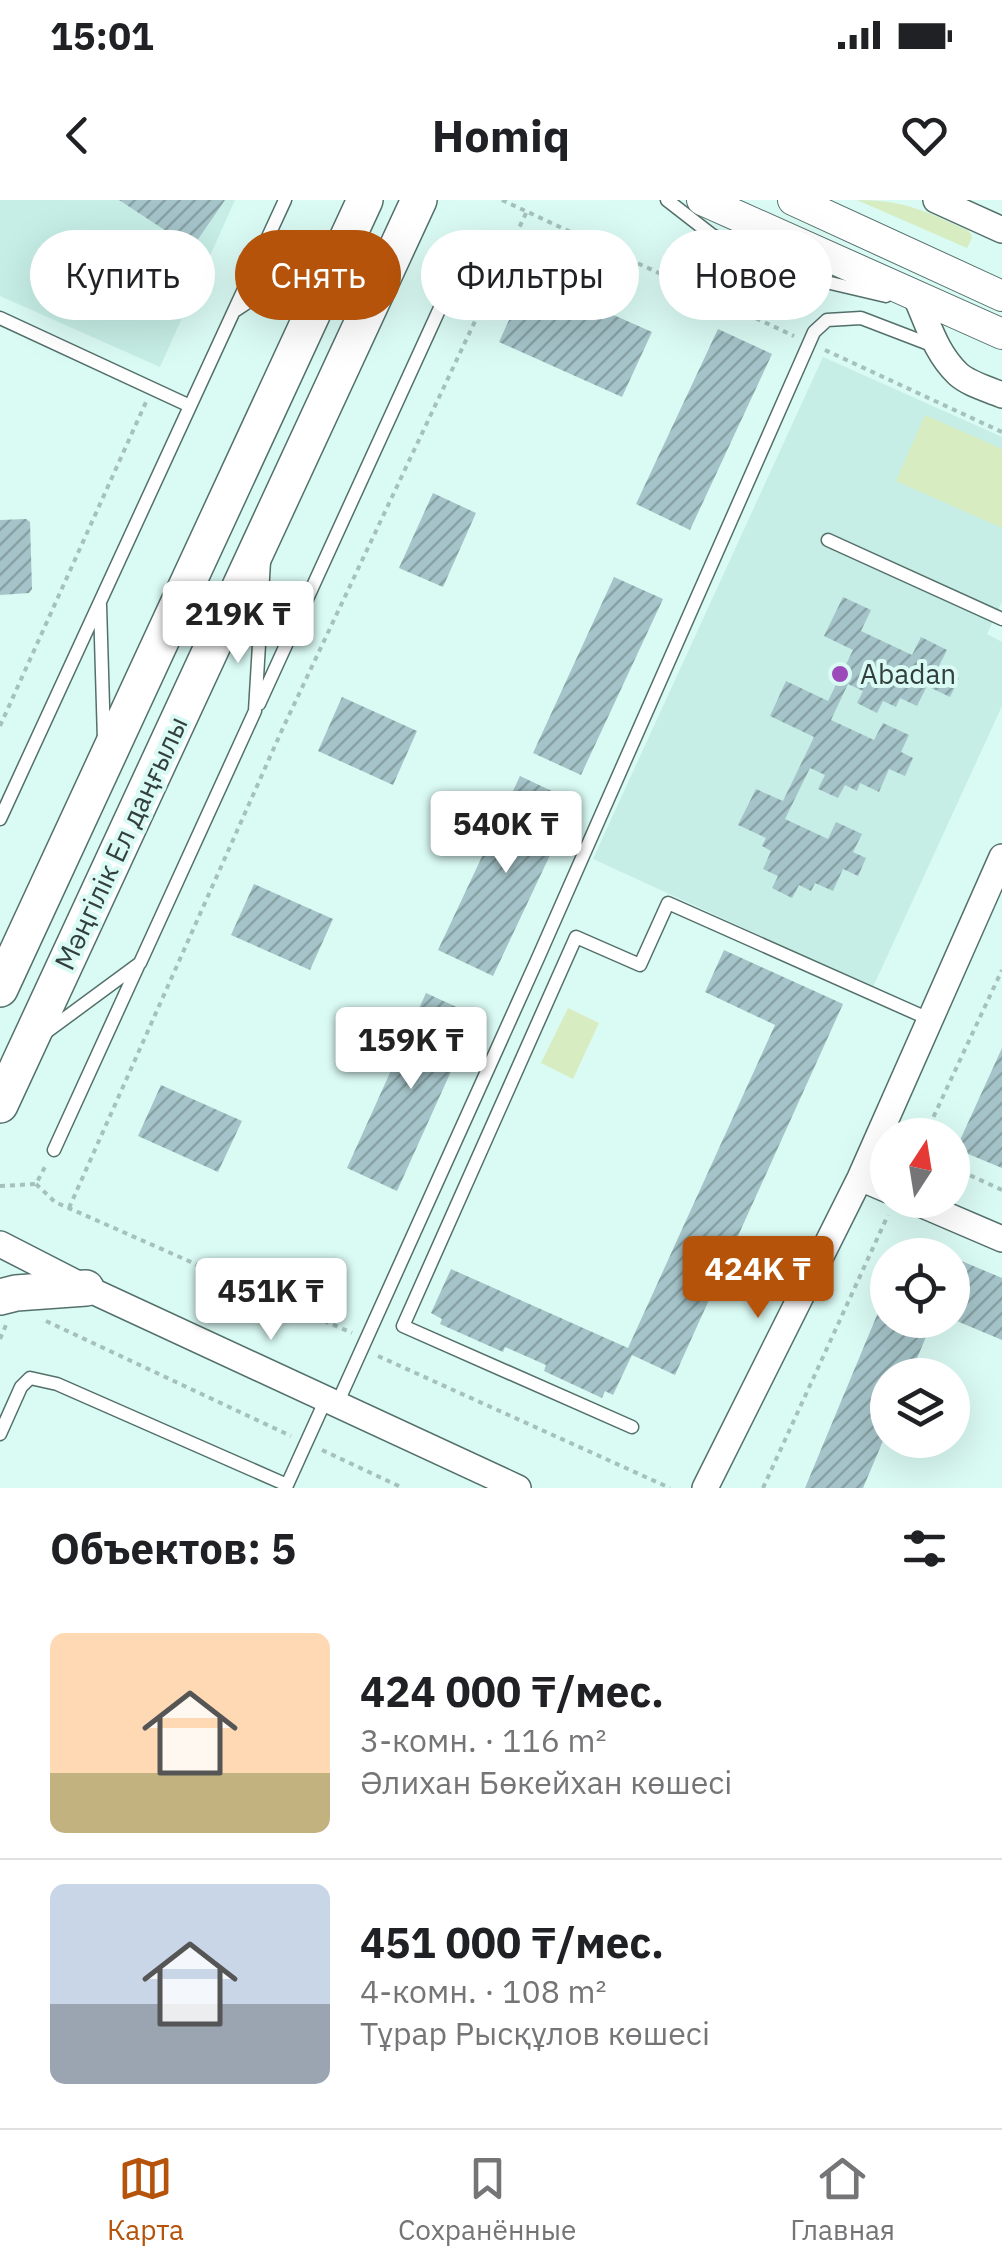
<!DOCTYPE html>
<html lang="ru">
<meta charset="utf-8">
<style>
:root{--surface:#fff;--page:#f6f6f6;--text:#202124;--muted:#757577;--line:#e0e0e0;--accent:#b45309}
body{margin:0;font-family:"IBM Plex Sans",sans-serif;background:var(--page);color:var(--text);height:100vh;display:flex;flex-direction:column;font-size:38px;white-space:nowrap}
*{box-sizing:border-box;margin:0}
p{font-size:32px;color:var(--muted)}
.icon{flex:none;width:55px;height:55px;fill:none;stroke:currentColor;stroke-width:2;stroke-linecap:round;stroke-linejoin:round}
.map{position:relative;height:1288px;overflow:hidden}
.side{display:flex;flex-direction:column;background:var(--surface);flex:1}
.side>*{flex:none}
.banner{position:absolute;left:30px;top:30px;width:942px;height:90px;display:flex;gap:20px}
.needle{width:65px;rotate:12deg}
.fabs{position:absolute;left:870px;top:918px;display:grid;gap:20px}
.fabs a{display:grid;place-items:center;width:100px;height:100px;border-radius:50%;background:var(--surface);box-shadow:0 10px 40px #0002;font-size:50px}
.price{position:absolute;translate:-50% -85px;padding:0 22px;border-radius:10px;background:#fff;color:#222;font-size:32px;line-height:65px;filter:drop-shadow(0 2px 5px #0008)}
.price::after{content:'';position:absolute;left:50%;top:60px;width:30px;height:22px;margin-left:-15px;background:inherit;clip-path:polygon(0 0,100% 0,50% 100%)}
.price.current{background:var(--accent);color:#fff}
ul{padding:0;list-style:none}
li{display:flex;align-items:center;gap:30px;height:250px;padding:0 50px}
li+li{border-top:2px solid var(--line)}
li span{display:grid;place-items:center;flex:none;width:280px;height:200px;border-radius:15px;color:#555}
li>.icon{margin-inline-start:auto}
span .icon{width:120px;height:120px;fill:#fffc;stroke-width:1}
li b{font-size:42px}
h2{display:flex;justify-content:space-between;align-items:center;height:120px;padding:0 50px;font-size:42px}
.chip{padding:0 35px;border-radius:45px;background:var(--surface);box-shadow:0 10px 40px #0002;font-size:35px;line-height:90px}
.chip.current{background:var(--accent);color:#fff}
.status{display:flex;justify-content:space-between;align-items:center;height:70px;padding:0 50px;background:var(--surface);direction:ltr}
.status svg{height:28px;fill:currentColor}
header{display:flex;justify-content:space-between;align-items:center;height:130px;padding:0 50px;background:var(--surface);font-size:45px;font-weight:700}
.tab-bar{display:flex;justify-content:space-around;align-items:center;height:140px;border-top:2px solid var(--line);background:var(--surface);font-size:28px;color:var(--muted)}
.tab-bar a{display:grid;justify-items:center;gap:5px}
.tab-bar .current{color:var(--accent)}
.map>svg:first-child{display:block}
.built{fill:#c6eee6}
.grass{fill:#d7edc1}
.building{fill:url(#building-hatch)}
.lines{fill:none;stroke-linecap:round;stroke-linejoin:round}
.service-casing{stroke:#54706b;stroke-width:15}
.minor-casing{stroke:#54706b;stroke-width:28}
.tertiary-casing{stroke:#54706b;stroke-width:32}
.secondary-casing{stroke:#54706b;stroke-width:38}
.path{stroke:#a6c1bc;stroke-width:4;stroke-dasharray:5 5;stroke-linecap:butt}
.service{stroke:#fff;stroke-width:12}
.minor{stroke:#fff;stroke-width:25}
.tertiary{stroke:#fff;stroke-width:30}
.secondary{stroke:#fff;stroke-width:35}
.poi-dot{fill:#9c4ab9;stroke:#dafaf4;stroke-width:4}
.labels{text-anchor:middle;stroke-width:8;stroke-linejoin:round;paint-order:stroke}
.poi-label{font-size:28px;fill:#323f3d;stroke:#dafaf4;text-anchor:start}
.street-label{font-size:28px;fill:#323f3d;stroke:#dafaf4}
</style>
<div class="status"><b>15:01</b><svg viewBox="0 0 49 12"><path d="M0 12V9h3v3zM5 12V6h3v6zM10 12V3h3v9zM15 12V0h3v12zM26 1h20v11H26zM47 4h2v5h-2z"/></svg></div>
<header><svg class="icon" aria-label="back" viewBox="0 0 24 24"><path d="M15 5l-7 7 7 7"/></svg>Homiq<svg class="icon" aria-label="heart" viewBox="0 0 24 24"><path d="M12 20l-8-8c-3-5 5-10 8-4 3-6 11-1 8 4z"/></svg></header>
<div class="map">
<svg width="1002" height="1288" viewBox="0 0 1002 1288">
<defs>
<pattern id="building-hatch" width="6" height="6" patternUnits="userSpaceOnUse" patternTransform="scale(2.5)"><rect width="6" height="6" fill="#a5c4c9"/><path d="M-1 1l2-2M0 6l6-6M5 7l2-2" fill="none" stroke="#87a1a4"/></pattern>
</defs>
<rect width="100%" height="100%" fill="#dafaf4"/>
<path class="built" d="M0,0H235L160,167L0,96Z
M823,157L1002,237V402L987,434L1002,442V506L873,787L593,659Z"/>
<path class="grass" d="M857,0C904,0 925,11 967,30L971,34L972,38L967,48Z
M925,215L1002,249V328L896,281Z
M568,808L599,823L573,879L541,863Z"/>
<path class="building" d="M119,0H225L192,48Z
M557,90L652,132L622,197L499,142L519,98Z
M718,129L772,154L690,330L636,304Z
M433,293L476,313L443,387L399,368Z
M26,319L30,322L32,389L29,393L0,395V320Z
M614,377L663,399L581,575L533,553Z
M843,397L871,410L861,431L912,455L921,437L947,450L938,468L959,478L950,497L927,486L917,506L900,498L896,507L883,501L877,513L857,503L863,491L848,484L831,520L874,540L883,523L909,535L901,552L913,558L905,576L889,569L879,592L860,583L857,591L845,585L838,598L818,589L825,575L810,568L785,619L828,639L836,622L862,634L853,652L866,658L858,676L843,669L833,691L815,683L811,691L799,685L792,698L772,688L778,676L763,669L771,651L762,646L766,638L738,625L756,589L783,601L814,537L770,516L786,481L828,501L853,450L824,436Z
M342,497L417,531L393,585L318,551Z
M520,576L575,602L493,776L438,750Z
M254,684L333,719L310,770L231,735Z
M724,750L843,804L675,1175L632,1155L613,1195L605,1191L602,1198L544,1171L546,1165L505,1147L503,1152L440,1124L442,1119L431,1113L451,1069L628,1148L775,825L705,792Z
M426,793L476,816L397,991L347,968Z
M1002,848V968L956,949Z
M161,885L242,921L218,972L138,936Z
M909,1039L947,1055H903Z
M952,1057L1002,1078V1140L952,1119Z
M887,1091L888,1120H933L910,1175H888V1229L863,1288H805Z"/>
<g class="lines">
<defs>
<path id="service" d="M667,0L712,35L792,74L886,96
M236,110L332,46
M0,118L190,206
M828,340L1002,419
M100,405L104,540
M259,504L471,40
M0,619L285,0
M45,833L140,763L255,511L264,361
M54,950L138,766
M337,1204L538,758L814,132L827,120L861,118L934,146
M632,1227L403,1126L576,737L640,765L668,703L929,819
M0,1234L21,1187L30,1178L57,1184L287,1285L326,1199"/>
<path id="minor" d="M936,0L1002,30
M915,95C928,123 935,152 958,174C969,184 988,189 1002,195
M860,978L888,990
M911,1000L1002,1039
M0,1044L86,1088L518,1288
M705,1288L860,978L1002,657"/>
<path id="tertiary" d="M702,0L1002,134
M793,0L1002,96"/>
<path id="secondary" d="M0,789L365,0
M0,905L419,0
M0,1097L16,1093L86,1088"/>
</defs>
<use href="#service" class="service-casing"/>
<use href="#minor" class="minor-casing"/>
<use href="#tertiary" class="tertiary-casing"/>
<use href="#secondary" class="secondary-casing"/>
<path class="path" d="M502,0L794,136
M825,150L1002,232
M0,526L146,202
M925,935L1002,770
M952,967L1002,990
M36,984L55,1002L352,1133
M0,986L36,984L47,963
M69,1008L282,530L527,11
M46,1121L291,1236
M0,1139L6,1125
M378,1156L670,1288
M322,1250L403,1288
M763,1288L888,1015"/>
<use href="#service" class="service"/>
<use href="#minor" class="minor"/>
<use href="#tertiary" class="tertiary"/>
<use href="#secondary" class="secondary"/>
</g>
<circle class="poi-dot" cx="840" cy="474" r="10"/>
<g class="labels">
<g class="poi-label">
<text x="860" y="484">Abadan</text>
</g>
<g class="street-label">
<text transform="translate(121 643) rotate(-65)" y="10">Мәңгілік Ел даңғылы</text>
</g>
</g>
</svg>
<div class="fabs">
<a><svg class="needle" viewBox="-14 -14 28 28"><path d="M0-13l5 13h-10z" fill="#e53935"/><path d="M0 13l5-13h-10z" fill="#757577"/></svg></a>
<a><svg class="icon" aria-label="locate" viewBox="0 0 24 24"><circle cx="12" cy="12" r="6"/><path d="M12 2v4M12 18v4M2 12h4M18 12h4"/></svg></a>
<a><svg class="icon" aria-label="layers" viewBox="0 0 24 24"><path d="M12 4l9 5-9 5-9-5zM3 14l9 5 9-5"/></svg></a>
</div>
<b class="price" style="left:238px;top:466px">219K ₸</b>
<b class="price" style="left:506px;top:676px">540K ₸</b>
<b class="price" style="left:411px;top:892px">159K ₸</b>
<b class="price current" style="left:758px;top:1121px">424K ₸</b>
<b class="price" style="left:271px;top:1143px">451K ₸</b>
<div class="banner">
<a class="chip">Купить</a>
<a class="chip current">Снять</a>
<a class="chip">Фильтры</a>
<a class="chip">Новое</a>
</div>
</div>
<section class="side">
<h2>Объектов: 5<svg class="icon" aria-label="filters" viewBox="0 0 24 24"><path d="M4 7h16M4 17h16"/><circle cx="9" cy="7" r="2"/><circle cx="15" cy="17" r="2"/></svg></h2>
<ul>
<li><span style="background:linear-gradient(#ffd9b3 70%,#c2b280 0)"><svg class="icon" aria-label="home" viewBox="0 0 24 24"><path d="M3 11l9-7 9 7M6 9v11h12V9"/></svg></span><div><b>424 000 ₸/мес.</b><p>3-комн. · 116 m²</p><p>Әлихан Бөкейхан көшесі</p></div></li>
<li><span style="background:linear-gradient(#c9d6e8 60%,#9aa5b1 0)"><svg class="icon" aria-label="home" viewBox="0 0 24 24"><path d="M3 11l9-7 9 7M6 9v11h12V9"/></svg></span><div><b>451 000 ₸/мес.</b><p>4-комн. · 108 m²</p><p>Тұрар Рысқұлов көшесі</p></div></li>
</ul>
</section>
<nav class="tab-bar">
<a class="current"><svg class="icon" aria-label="map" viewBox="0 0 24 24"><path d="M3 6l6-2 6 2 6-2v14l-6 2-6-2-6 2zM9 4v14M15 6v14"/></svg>Карта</a>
<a><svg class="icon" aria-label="saved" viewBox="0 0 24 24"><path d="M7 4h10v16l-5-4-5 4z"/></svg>Сохранённые</a>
<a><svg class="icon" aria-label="home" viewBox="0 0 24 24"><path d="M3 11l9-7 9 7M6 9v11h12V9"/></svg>Главная</a>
</nav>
